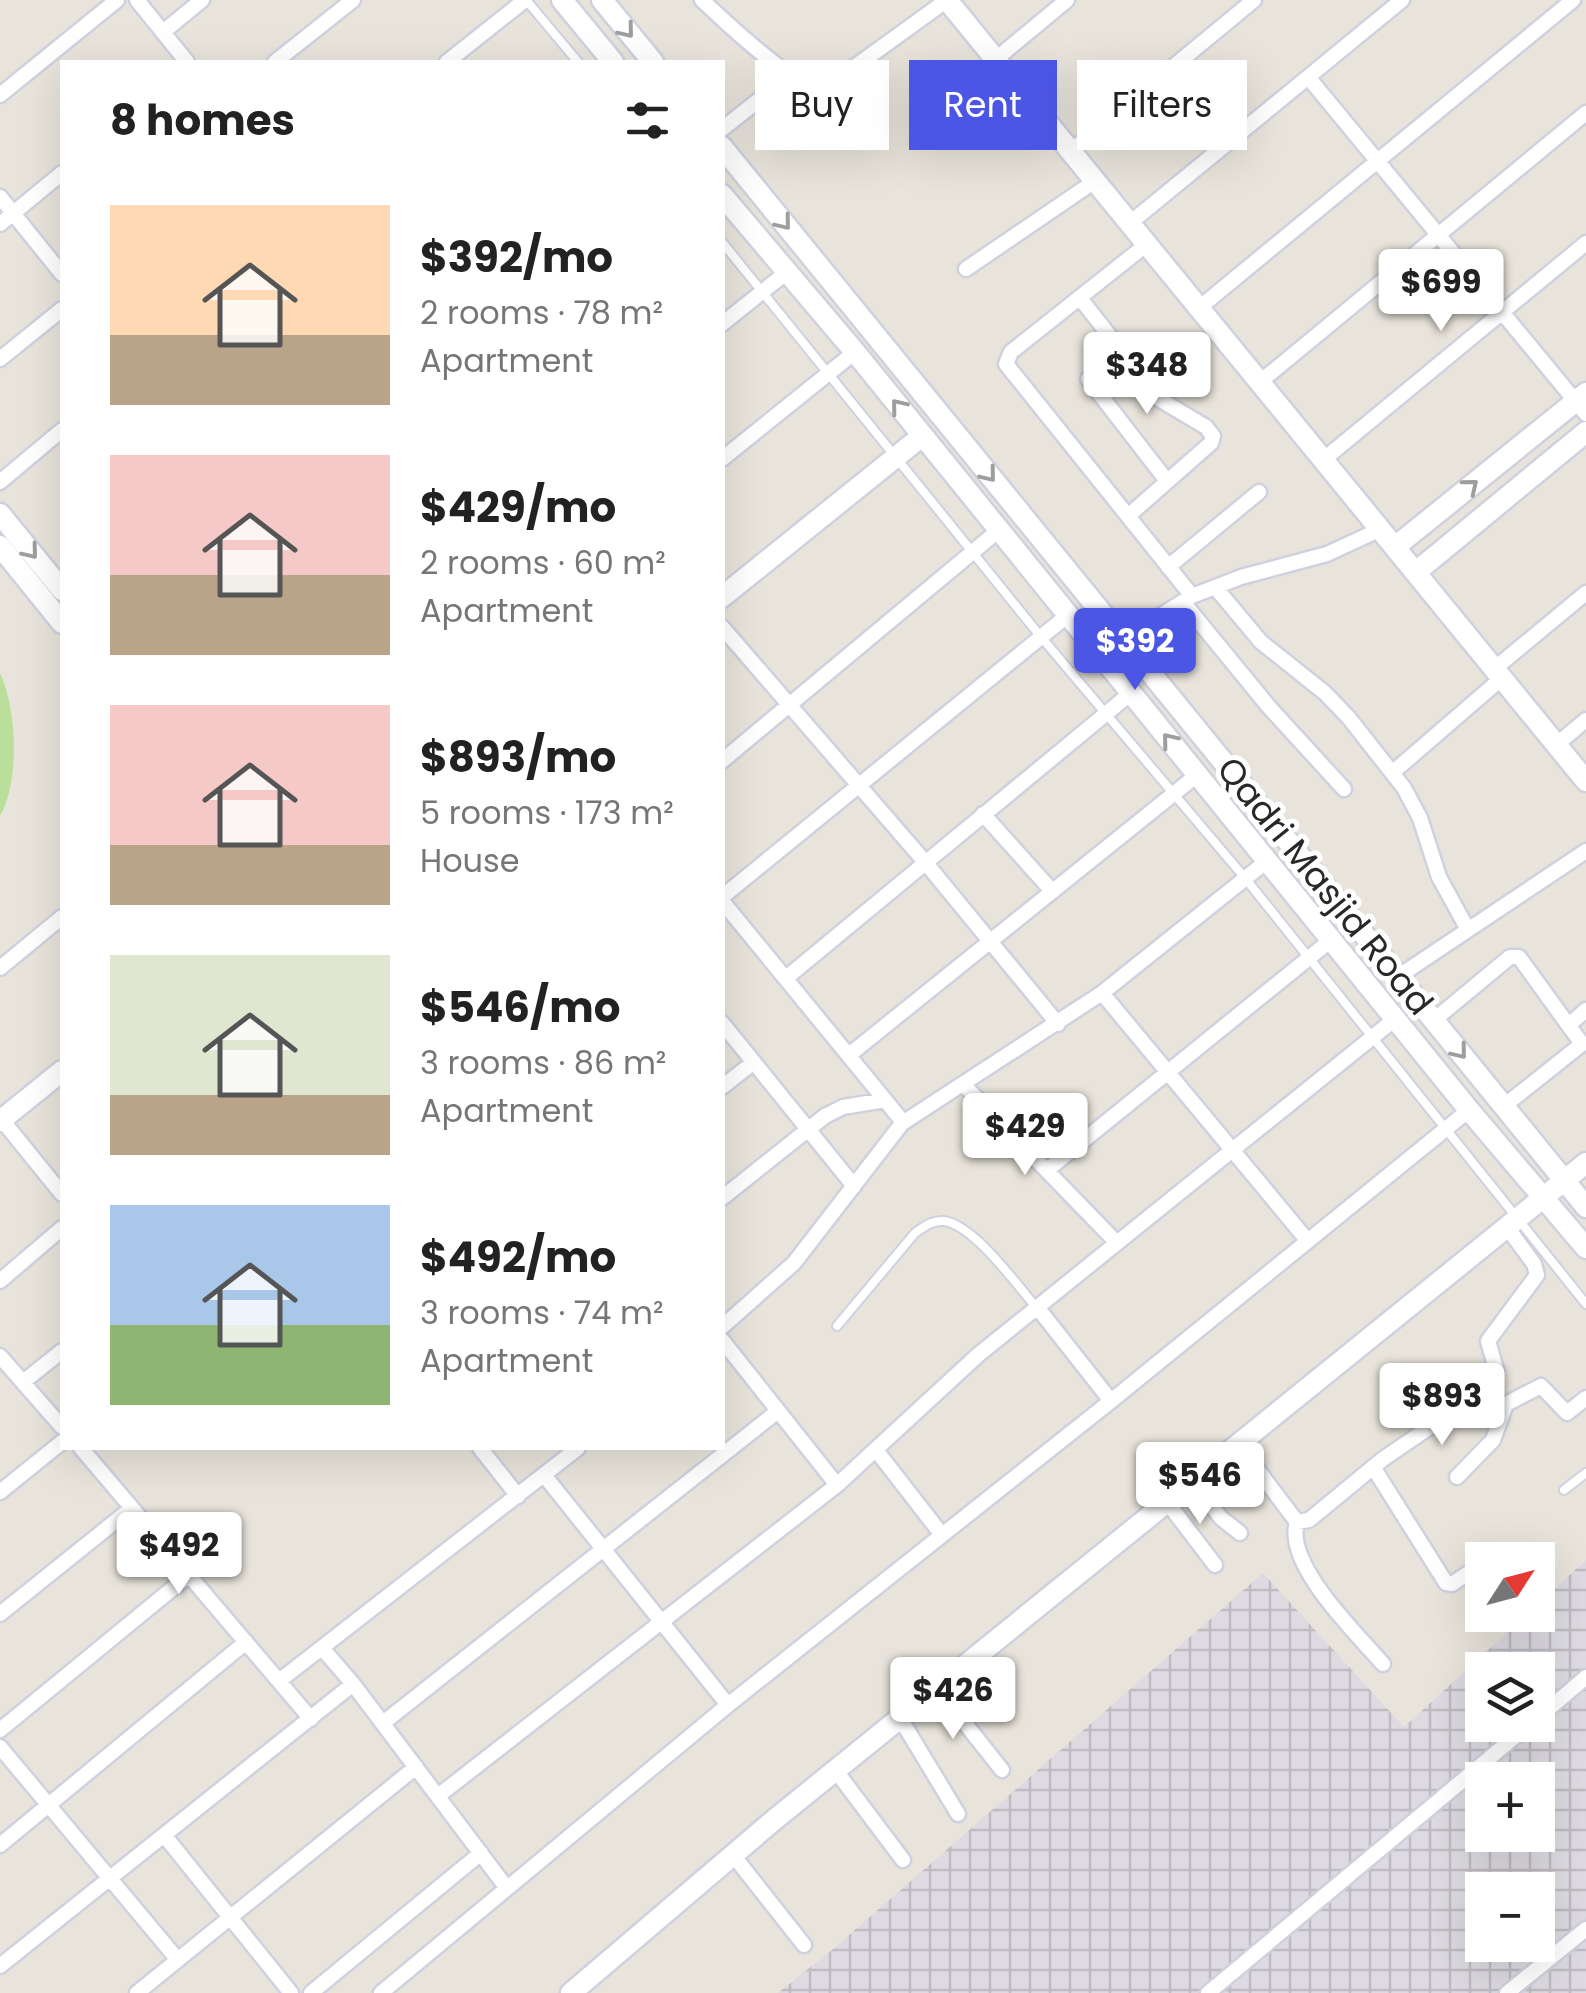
<!DOCTYPE html>
<meta charset="utf-8">
<style>
:root{--surface:#fff;--page:#f2f2f2;--text:#222;--muted:#767676;--accent:#4c56e4}
body{margin:0;font-family:Poppins,sans-serif;background:var(--page);color:var(--text);height:100vh;display:flex;flex-direction:column;font-size:38px;white-space:nowrap}
*{box-sizing:border-box;margin:0}
p{font-size:32px;color:var(--muted)}
.icon{flex:none;width:55px;height:55px;fill:none;stroke:currentColor;stroke-width:2;stroke-linecap:round;stroke-linejoin:round}
.map{position:relative;flex:1;overflow:hidden}
.drawer{position:absolute;left:60px;top:60px;width:665px;height:1390px;display:flex;flex-direction:column;background:var(--surface);border-radius:0px;box-shadow:0 10px 40px #0002}
.drawer>*{flex:none}
.top-card{position:absolute;left:755px;top:60px;width:680px;height:90px;display:flex;gap:20px}
.needle{width:65px;rotate:54deg}
.buttons{position:absolute;left:1465px;top:1542px;display:grid;gap:20px}
.buttons a{display:grid;place-items:center;width:90px;height:90px;border-radius:0px;background:var(--surface);box-shadow:0 10px 40px #0002;font-size:50px}
.price{position:absolute;translate:-50% -85px;padding:0 22px;border-radius:10px;background:#fff;color:#222;font-size:32px;line-height:65px;filter:drop-shadow(0 2px 5px #0008)}
.price::after{content:'';position:absolute;left:50%;top:60px;width:30px;height:22px;margin-left:-15px;background:inherit;clip-path:polygon(0 0,100% 0,50% 100%)}
.price.active{background:var(--accent);color:#fff}
ul{padding:0;list-style:none}
li{display:flex;align-items:center;gap:30px;height:250px;padding:0 50px}
li span{display:grid;place-items:center;flex:none;width:280px;height:200px;border-radius:0px;color:#555}
li>.icon{margin-inline-start:auto}
span .icon{width:120px;height:120px;fill:#fffc;stroke-width:1}
li b{font-size:42px}
h2{display:flex;justify-content:space-between;align-items:center;height:120px;padding:0 50px;font-size:42px}
.pill{padding:0 35px;border-radius:0px;background:var(--surface);box-shadow:0 10px 40px #0002;font-size:35px;line-height:90px}
.pill.active{background:var(--accent);color:#fff}
.map>svg:first-child{display:block}
.industrial{fill:url(#industrial-grid);fill-rule:evenodd}
.pitch{fill:#b9df9a}
.lines{fill:none;stroke-linecap:round;stroke-linejoin:round}
.lane-casing{stroke:#d0d1df;stroke-width:12}
.street-casing{stroke:#d0d1df;stroke-width:19}
.secondary-casing{stroke:#d0d1df;stroke-width:25}
.lane{stroke:#fff;stroke-width:8}
.street{stroke:#fff;stroke-width:14}
.secondary{stroke:#fff;stroke-width:20}
.oneway{stroke:#9e9e9e}
.labels{text-anchor:middle;stroke-width:10;stroke-linejoin:round;paint-order:stroke}
.street-label{font-size:35px;fill:#282828;stroke:#fff}
</style>
<div class="map">
<svg width="1586" height="1993" viewBox="0 0 1586 1993">
<defs>
<pattern id="industrial-grid" width="8" height="8" patternUnits="userSpaceOnUse" patternTransform="scale(2.5)"><rect width="8" height="8" fill="#dddbe1"/><path d="M0 4h8M4 0v8" fill="none" stroke="#bebcc1"/></pattern>
</defs>
<rect width="100%" height="100%" fill="#e8e4db"/>
<path class="industrial" d="M1586,1560V1993H778L832,1950L1263,1573L1404,1727L1526,1615H1538V1604ZM1482,1670H1538V1725H1482ZM1482,1780H1538V1835H1482ZM1482,1890H1538V1945H1482Z"/>
<path class="pitch" d="M0,673C17,710 20,780 0,816Z"/>
<g class="lines">
<defs>
<path id="lane" d="M526,0L578,62
M722,242L1041,637L1245,878L1586,1304
M837,1326L915,1233C924,1227 932,1220 944,1221C974,1225 1016,1284 1036,1307
M1564,1490L1586,1473"/>
<path id="street" d="M137,0L187,62
M702,0C722,19 786,79 811,85C822,87 832,81 842,76L947,0
M163,32L202,0
M996,59L1067,0
M275,62L353,0
M447,62L525,0
M1308,77L1586,414
M0,95L117,0
M722,129L792,74
M1071,151L1254,0
M0,197L62,274
M1130,223L1402,0
M0,224L62,173
M1147,244L1011,352L1006,364L1192,596
M966,269L1095,181
M1080,298L1159,399L1206,427L1213,436L1211,443L1128,516
M1199,308L1573,0
M722,324L787,272
M0,359L62,309
M1088,379L1167,481
M1260,382L1586,113
M722,459L855,352
M1323,460L1586,243
M0,482L62,430
M1168,567L1259,492
M1215,587L1261,642L1325,693L1349,718L1404,788L1420,818L1439,877L1467,928
M1183,602L1269,707L1344,789
M722,627L925,862L1058,1024
M1123,639L1192,596L1241,577L1327,554L1381,529
M1494,669L1586,593
M1556,745L1586,720
M722,761L999,530
M1392,773L1502,678
M983,814L1052,891
M722,897L1068,615
M722,901L903,1122L794,1263L722,1327
M0,968L62,917
M1399,976L1586,851
M786,978L1131,693
M1102,993L1307,1240
M1434,1020L1510,957H1519L1582,1044L1504,1106
M722,1023L854,1186
M1570,1024L1586,1010
M849,1055L1197,775
M963,1084L1117,1243
M722,1087L754,1062
M2,1120L62,1194
M901,1124L1102,993L1267,861
M1047,1170L1331,940
M722,1198L825,1116L843,1107L885,1100
M0,1281L62,1228
M1037,1307L1111,1401
M722,1340L837,1485
M0,1356L62,1427
M23,1382L62,1351
M1238,1444L1297,1522L1309,1520L1383,1459L1462,1405L1496,1369L1488,1341L1537,1275L1534,1264L1507,1227
M81,1448L311,1719
M480,1448L518,1496
M876,1450L942,1535
M1373,1467L1446,1583L1452,1584L1482,1564
M544,1475L728,1705
M1457,1477L1493,1440L1506,1404L1541,1386L1567,1413L1586,1398
M1192,1481L1221,1518L1240,1533
M0,1492L62,1442
M1167,1502L1215,1565
M1297,1522C1284,1564 1356,1633 1383,1664
M0,1614L132,1508
M322,1648L353,1684L506,1887
M279,1681L578,1448
M937,1688L1002,1770
M900,1718L958,1814
M1538,1718L1586,1677
M383,1723L778,1411
M0,1730L189,1575
M0,1747L178,1960
M836,1771L903,1860
M438,1796L837,1485L978,1355L1395,1019
M164,1835L291,1993
M0,1845L246,1642
M733,1855L804,1945
M0,1966L353,1684
M137,1993L416,1767
M311,1993L481,1853
M381,1993L728,1705L1111,1401L1469,1110
M1208,1993L1529,1725
M1507,1993L1586,1929"/>
<path id="secondary" d="M562,0L613,62
M602,0L653,62
M947,0L1586,781
M722,147L1586,1207
M722,195L855,352L1469,1110L1586,1248
M0,514L62,590
M0,546L62,623
M1395,547L1586,393
M1416,572L1586,432
M722,597L922,436
M0,1121L62,1071
M571,1993L774,1820L1586,1163"/>
</defs>
<use href="#lane" class="lane-casing"/>
<use href="#street" class="street-casing"/>
<use href="#secondary" class="secondary-casing"/>
<use href="#lane" class="lane"/>
<use href="#street" class="street"/>
<use href="#secondary" class="secondary"/>
</g>
<defs><path id="oneway-chevron" d="M-2-3.5L2.5 0L-2 3.5" fill="none" stroke-width="1.6" stroke-linecap="round" stroke-linejoin="round" transform="scale(2.5)"/></defs>
<g class="oneway">
<use href="#oneway-chevron" transform="translate(627 31) rotate(51)"/>
<use href="#oneway-chevron" transform="translate(784 223) rotate(51)"/>
<use href="#oneway-chevron" transform="translate(898 406) rotate(-129)"/>
<use href="#oneway-chevron" transform="translate(989 475) rotate(51)"/>
<use href="#oneway-chevron" transform="translate(1471 486) rotate(-39)"/>
<use href="#oneway-chevron" transform="translate(31 552) rotate(51)"/>
<use href="#oneway-chevron" transform="translate(1169 740) rotate(-129)"/>
<use href="#oneway-chevron" transform="translate(1460 1052) rotate(51)"/>
</g>
<g class="labels">
<g class="street-label">
<text transform="translate(1325 886) rotate(51)" y="12">Qadri Masjid Road</text>
</g>
</g>
</svg>
<div class="buttons">
<a><svg class="needle" viewBox="-14 -14 28 28"><path d="M0-13l5 13h-10z" fill="#e53935"/><path d="M0 13l5-13h-10z" fill="#767676"/></svg></a>
<a><svg class="icon" aria-label="layers" viewBox="0 0 24 24"><path d="M12 4l9 5-9 5-9-5zM3 14l9 5 9-5"/></svg></a>
<a>+</a>
<a>−</a>
</div>
<b class="price" style="left:1441px;top:334px">$699</b>
<b class="price" style="left:1147px;top:417px">$348</b>
<b class="price active" style="left:1135px;top:693px">$392</b>
<b class="price" style="left:1025px;top:1178px">$429</b>
<b class="price" style="left:1442px;top:1448px">$893</b>
<b class="price" style="left:1200px;top:1527px">$546</b>
<b class="price" style="left:179px;top:1597px">$492</b>
<b class="price" style="left:953px;top:1742px">$426</b>
<div class="top-card">
<a class="pill">Buy</a>
<a class="pill active">Rent</a>
<a class="pill">Filters</a>
</div>
<section class="drawer">
<h2>8 homes<svg class="icon" aria-label="filters" viewBox="0 0 24 24"><path d="M4 7h16M4 17h16"/><circle cx="9" cy="7" r="2"/><circle cx="15" cy="17" r="2"/></svg></h2>
<ul>
<li><span style="background:linear-gradient(#ffd9b3 65%,#b9a48a 0)"><svg class="icon" aria-label="home" viewBox="0 0 24 24"><path d="M3 11l9-7 9 7M6 9v11h12V9"/></svg></span><div><b>$392/mo</b><p>2 rooms · 78 m²</p><p>Apartment</p></div></li>
<li><span style="background:linear-gradient(#f6c9c9 60%,#b9a48a 0)"><svg class="icon" aria-label="home" viewBox="0 0 24 24"><path d="M3 11l9-7 9 7M6 9v11h12V9"/></svg></span><div><b>$429/mo</b><p>2 rooms · 60 m²</p><p>Apartment</p></div></li>
<li><span style="background:linear-gradient(#f6c9c9 70%,#b9a48a 0)"><svg class="icon" aria-label="home" viewBox="0 0 24 24"><path d="M3 11l9-7 9 7M6 9v11h12V9"/></svg></span><div><b>$893/mo</b><p>5 rooms · 173 m²</p><p>House</p></div></li>
<li><span style="background:linear-gradient(#dfe7d0 70%,#b9a48a 0)"><svg class="icon" aria-label="home" viewBox="0 0 24 24"><path d="M3 11l9-7 9 7M6 9v11h12V9"/></svg></span><div><b>$546/mo</b><p>3 rooms · 86 m²</p><p>Apartment</p></div></li>
<li><span style="background:linear-gradient(#a9c7e8 60%,#8fb573 0)"><svg class="icon" aria-label="home" viewBox="0 0 24 24"><path d="M3 11l9-7 9 7M6 9v11h12V9"/></svg></span><div><b>$492/mo</b><p>3 rooms · 74 m²</p><p>Apartment</p></div></li>
</ul>
</section>
</div>
